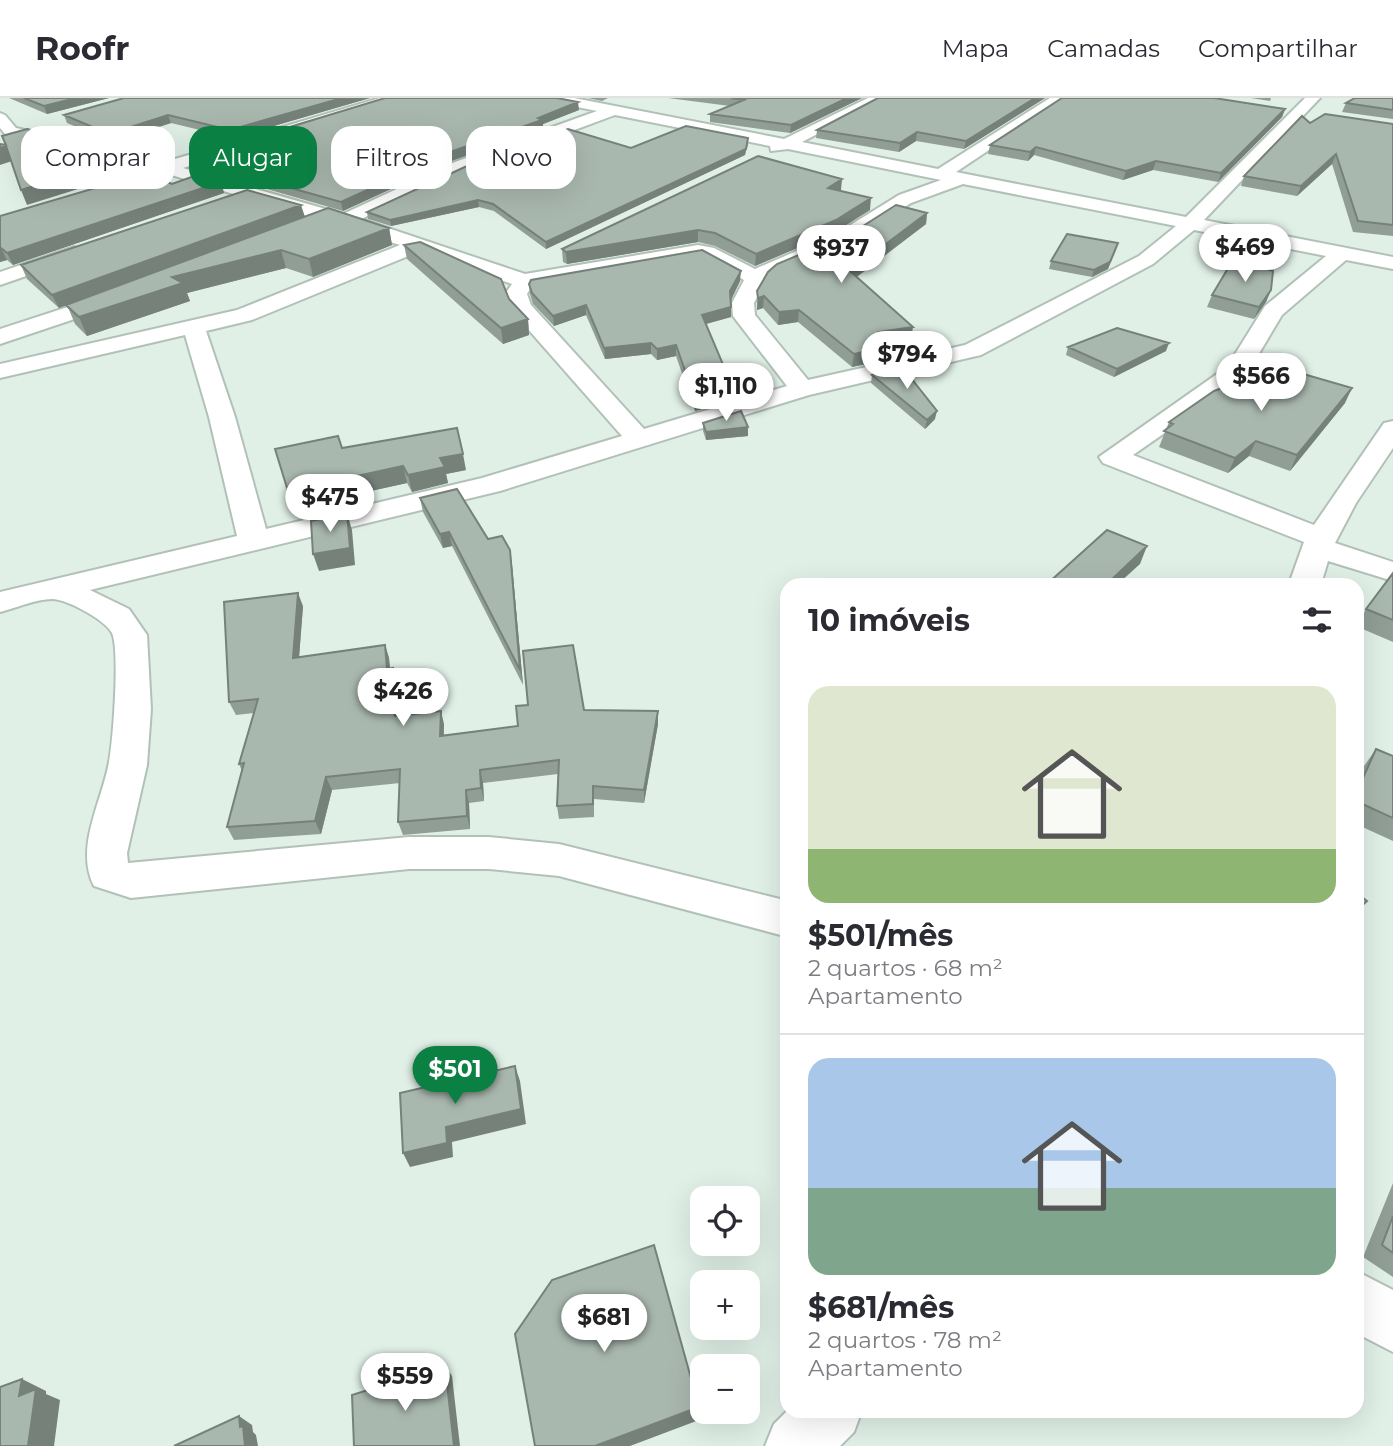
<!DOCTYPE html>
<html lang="pt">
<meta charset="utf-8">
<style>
:root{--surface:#fff;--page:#f2f2f3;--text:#2b2b33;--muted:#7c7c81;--line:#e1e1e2;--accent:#0b8043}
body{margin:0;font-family:Montserrat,sans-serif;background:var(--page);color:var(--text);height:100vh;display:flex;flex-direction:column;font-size:26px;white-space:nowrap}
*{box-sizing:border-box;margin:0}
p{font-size:23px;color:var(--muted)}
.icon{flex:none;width:38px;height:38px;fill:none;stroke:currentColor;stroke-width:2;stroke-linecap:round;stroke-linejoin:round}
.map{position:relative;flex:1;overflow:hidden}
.side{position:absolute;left:780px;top:480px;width:584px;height:840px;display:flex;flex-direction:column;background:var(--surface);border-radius:21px;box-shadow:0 7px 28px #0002}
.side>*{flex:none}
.guide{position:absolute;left:21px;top:28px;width:654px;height:63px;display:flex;gap:14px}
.controls{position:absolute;left:690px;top:1088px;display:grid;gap:14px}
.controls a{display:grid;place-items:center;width:70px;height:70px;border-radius:14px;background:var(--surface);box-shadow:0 7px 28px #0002;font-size:35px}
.price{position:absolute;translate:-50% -60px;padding:0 16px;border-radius:24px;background:#fff;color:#222;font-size:23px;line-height:46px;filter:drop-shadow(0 2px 4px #0008)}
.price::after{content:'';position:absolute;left:50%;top:42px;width:21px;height:16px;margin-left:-10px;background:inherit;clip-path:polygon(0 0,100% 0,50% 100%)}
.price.active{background:var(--accent);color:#fff}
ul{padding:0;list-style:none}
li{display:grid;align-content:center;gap:14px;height:371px;padding:0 28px}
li+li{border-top:2px solid var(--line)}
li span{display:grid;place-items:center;height:217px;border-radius:21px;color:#555}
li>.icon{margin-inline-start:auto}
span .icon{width:126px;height:126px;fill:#fffc;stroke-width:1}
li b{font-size:30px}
h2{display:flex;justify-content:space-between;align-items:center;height:84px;padding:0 28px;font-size:30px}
.pill{padding:0 24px;border-radius:21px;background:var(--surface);box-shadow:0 7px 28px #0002;font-size:24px;line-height:63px}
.pill.active{background:var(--accent);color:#fff}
header{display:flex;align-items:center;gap:42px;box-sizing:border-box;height:98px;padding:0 35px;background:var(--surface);border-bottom:2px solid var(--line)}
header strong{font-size:33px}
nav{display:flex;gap:38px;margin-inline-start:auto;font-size:24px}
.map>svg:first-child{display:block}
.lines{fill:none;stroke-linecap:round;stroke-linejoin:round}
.minor-casing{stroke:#b2c1b8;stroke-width:4}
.minor{fill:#fff;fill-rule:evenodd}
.wall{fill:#919e96}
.shaded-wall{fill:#76817a}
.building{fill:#a9b8af;stroke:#76817a;stroke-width:2}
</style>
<header>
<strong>Roofr</strong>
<nav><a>Mapa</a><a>Camadas</a><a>Compartilhar</a></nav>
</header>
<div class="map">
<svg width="1393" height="1348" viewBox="0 0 1393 1348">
<rect width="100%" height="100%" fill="#e0f0e7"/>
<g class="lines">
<defs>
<path id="minor" d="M380,0H402L183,70L343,116L455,64L597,13L547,3L545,0H574L784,41L868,0H886L802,44L938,71L1050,0H1067L956,74L1186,119L1305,0H1320L1204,122L1393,159V171L1346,162L1282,217L1245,279L1133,357L1314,427L1384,325L1393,323V350L1356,405L1335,445L1393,464V483L1328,463L1321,486H1289L1304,444L1103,365L1099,359L1227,269L1265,208L1326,158L1194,132L1153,166L981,257L809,297L500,393L90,492L129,511L147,537L151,611L147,667L127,755L128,765L409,739H489L559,746L788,803V839L559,778L489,771H409L131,800L94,788C75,751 100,707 108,669C113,648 120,552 112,535C105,522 67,501 52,501C36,501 16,510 0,514V494L237,438L209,319L185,237L0,280V266L237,212L400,147L165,75L5,36L0,30V15L5,17L16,30L165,64ZM615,17L770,48L771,53L788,51L941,82L899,97L836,136L755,171L714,150L698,147L525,176L361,121L467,72ZM963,86L1176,128L1139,158L965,247L808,282L755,217L754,205L765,184L775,176L850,144L911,105ZM418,154L512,186L505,196L513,214L622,338L482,380L266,431L235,319L206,233L252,222ZM702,159L744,182L732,205L733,218L787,288L644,331L531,207L527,196L532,188Z
M74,149L84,155L81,159L0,187V174Z
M120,192L128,193L131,198L128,203L0,246V231Z
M1358,1174L1393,1192V1254L1358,1236Z
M788,1312H862L854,1334L840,1348H765L774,1326Z"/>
</defs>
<use href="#minor" class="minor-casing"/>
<use href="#minor" class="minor"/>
</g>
<path class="wall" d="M9,0H109L47,16Z
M124,0H370L233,40L171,25L112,44L67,25L64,17Z
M588,0H608L602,3Z
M668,0H862L790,35L710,24V16L730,8Z
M878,0H1045L964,51L916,43L899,54L816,40L817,32Z
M1251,0H1271L1270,3Z
M1393,0V21L1342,14L1346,5Z
M1285,11L1282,19L1218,84L1153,72L1123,82L1034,57L1028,63L988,56L990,47Z
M579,12L543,26V30L454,62L343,113L226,79L223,71L284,53L260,47L257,39Z
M1310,25L1393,26V138L1353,134L1332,66L1297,98L1241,88L1244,78Z
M748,46L745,57L546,151L494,113L479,109L391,128L368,121L367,114L631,50Z
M221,84L224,95L13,167L7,162L0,164V118Z
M841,92L840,93L870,112L835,134L755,168L715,148L698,144L567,166L563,164L562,151Z
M927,115L926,126L857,179L911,241L888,245L891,248L889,261L852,269L798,224L778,227L763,210L757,212V193Z
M304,119L389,130L392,147L313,179L286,170L187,195L190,203L87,238L75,226L67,207L59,210L27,181L21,167Z
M404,147L509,201L528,221L529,237L503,246L407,161Z
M1116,152L1108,171L1092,179L1049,171L1051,163Z
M740,183L731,202V219L706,226L733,290V302L695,313L676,258L657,262L651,256L605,261L586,217L554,228L533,206L530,196L529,186Z
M1271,192L1266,204L1254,221L1207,209L1212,197Z
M1068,249L1166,253L1114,279L1066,257Z
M872,277L935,321L925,331L871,285Z
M1345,305L1290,373L1249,358L1228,375L1159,349L1169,324Z
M703,325L748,329V338L706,342L703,333Z
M342,350L466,372L446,376L448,385L412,394L407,385L348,398L349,409L315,417L312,406L293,410Z
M420,400L488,441L512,467L523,587L452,448L443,450L423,414Z
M1393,475V544L1358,529V525L1366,511Z
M303,508L299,559L385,547L389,560L390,571L393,570L396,583L398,617L444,626V637L518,628L584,612L658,613V626L644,705L594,701V719L559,721L557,708L558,676L483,685L484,703L469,705L470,731L403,737L398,724L400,685L332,692L321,736L234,742L227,729L242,673L239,666L254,615L236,617L229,604Z
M1376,651L1393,658V743L1358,727V681L1364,668Z
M1393,1085V1179L1363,1159Z"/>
<path class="shaded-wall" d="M76,0H109L47,16L44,8Z
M342,0H370L233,40L230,32Z
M847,0H862L790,35L791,27Z
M1035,0H1045L964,51L966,43Z
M578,4L579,12L543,26V30L454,62L343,113L341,104L453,53Z
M1285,11L1282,19L1218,84L1221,75Z
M168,17L171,25L112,44L109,36Z
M917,34L916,43L899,54L900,45Z
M748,40L745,57L546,151V144Z
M6,48L12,63L0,67V50Z
M1036,49L1034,57L1028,63L1030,54Z
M1336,56L1332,66L1297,98L1301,88Z
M120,61L126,76L27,107L21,92Z
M1156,63L1153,72L1123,82L1126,73Z
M842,81L841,92L827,101L828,90Z
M221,84L224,95L13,167L7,155Z
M871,100L870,112L835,134L755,168L756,156Z
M478,102L479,109L391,128L390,122Z
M301,107L305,119L59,210L52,197Z
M927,115L926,126L848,185L850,173Z
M389,130L392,147L313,179L309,161Z
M698,132V144L567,166L566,154Z
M1118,145L1108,171L1092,179L1094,172Z
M0,150H1L7,162L0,164Z
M281,152L286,170L187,195L190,203L87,238L79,219L172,179Z
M741,173L740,183L730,204V193Z
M1271,192L1266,204L1254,221L1259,209Z
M764,198L763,210L757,212L758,200Z
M586,207V217L554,228L553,218Z
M731,209V219L702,227V217Z
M799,212L798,224L778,227L779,214Z
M528,221L529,237L503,246L501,230Z
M913,229L911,241L877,247L879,234Z
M651,245V256L605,261L604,250Z
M1169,245L1166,253L1114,279L1117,271Z
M676,247V258L657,262V251Z
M891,248L889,261L852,269L854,256Z
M733,290V302L695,313V301Z
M1352,290L1345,305L1290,373L1297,357Z
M937,313L935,321L925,331L927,322Z
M748,329V338L706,342V334Z
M1256,343L1249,358L1228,375L1235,360Z
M463,356L466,372L446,376L448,385L412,394L408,377L440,360Z
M403,368L407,385L348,398L349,409L315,417L312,406L293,410L288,393Z
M347,415L352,432L355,467L319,473L313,456Z
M449,434L452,448L443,450L440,436Z
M1147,448L1140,466L1118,486H1107Z
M510,452L512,467L523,587L520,572Z
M298,495L303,508L298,573L293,560Z
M385,547L389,560L391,584L387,571Z
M393,570L396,583L399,631L395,618Z
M441,613L444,626L443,651L440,638Z
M658,613V626L644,705V692Z
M480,672L483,685L484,703L481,690Z
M326,679L332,692L321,736L315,723Z
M466,692L469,705L470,731L467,718Z
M515,968L520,983L526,1026L452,1044L453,1059L410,1069L403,1055L446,1029Z
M445,1268L452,1278L460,1348H454Z
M22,1281L46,1293V1296L60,1302L54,1348H28L19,1298Z
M699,1309V1322L630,1348H595Z
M239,1318L252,1327L253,1334L256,1337L258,1348H245L240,1329Z"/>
<path class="building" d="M24,0H76L44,8Z
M124,0H342L230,32L168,17L109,36L64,17Z
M385,0H557L578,4L538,20L542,22L453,53L341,104L223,71L298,49L257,39Z
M731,0H847L791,27L710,16L744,2Z
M878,0H1035L966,43L917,34L900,45L817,32Z
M1062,0H1214L1285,11L1221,75L1156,63L1126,73L1036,49L1030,54L990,47Z
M1355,0H1393V12L1346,5Z
M1325,16L1393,26V127L1358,123L1336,56L1301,88L1244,78L1302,18L1310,25Z
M686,28L748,40L746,51L546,144L493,106L478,102L390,122L367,114L467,68L568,31L631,50Z
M27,31L81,44L120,61L21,92L6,48L0,50V46L6,47L2,38Z
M758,58L842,81L828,90L871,100L836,122L756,156L715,135L698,132L566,154L562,151Z
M146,75L172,86L197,77L221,84L7,155L1,150H0V118Z
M247,92L301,107L52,197L21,167Z
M896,107L927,115L850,173L913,229L879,234L891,248L854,256L799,212L779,214L764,198L758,200L757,193L768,174L777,166L852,135Z
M328,110L389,130L309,161L281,152L172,179L183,185L79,219L66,207Z
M1067,136L1118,145L1110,164L1094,172L1051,163Z
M420,144L501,181L509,201L528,221L501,230L404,147Z
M702,152L741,173L730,193L731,209L702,217L733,290L695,301L676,247L657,251L651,245L604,250L586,207L553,218L532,195L529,186L531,182Z
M1233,162L1273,173L1271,192L1259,209L1212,197Z
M1117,230L1169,245L1117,271L1068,249Z
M1279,269L1352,290L1297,357L1256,343L1235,360L1164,333L1173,326L1169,324L1214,293Z
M903,270L937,313L927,322L872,277Z
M741,313L748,329L706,334L703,325Z
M457,330L463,356L440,360L445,369L408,377L403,368L343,381L344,392L310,400L309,389L288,393L275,351L338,338L342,350Z
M457,391L488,441L502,438L510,452L520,572L449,434L440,436L420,400Z
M347,415L350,450L313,456L311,423Z
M1107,432L1147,448L1107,486H1047Z
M1393,475V522L1366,511Z
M298,495L293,560L385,547L387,571L393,570L395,618L441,613L440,638L518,628L516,608L528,607L523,553L573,547L584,612L658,613L644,692L593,688V706L557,708L559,662L480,672L481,690L466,692L467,718L398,724L400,671L326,679L315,723L227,729L244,665L239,666L258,601L229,604L224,504Z
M1376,651L1393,658V720L1358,704V691Z
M1358,796L1367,803L1358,811Z
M515,968L521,1011L446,1029L447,1045L403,1055L400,995Z
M1393,1118V1155L1382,1147Z
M654,1147L699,1309L595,1348H535L515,1236L552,1182Z
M445,1268L454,1348H354L352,1297Z
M22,1281L19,1298L36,1291L28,1348H0V1289Z
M239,1318L240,1329L243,1328L245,1348H174Z"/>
</svg>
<div class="controls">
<a><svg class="icon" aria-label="locate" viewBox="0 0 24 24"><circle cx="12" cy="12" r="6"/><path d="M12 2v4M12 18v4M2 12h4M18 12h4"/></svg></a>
<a>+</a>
<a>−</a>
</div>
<b class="price" style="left:1245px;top:186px">$469</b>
<b class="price" style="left:841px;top:187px">$937</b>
<b class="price" style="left:907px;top:293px">$794</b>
<b class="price" style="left:1261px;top:315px">$566</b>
<b class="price" style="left:726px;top:325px">$1,110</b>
<b class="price" style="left:330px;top:436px">$475</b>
<b class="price" style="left:403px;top:630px">$426</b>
<b class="price active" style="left:455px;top:1008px">$501</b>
<b class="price" style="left:604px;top:1256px">$681</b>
<b class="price" style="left:405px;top:1315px">$559</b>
<div class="guide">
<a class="pill">Comprar</a>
<a class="pill active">Alugar</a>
<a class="pill">Filtros</a>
<a class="pill">Novo</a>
</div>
<section class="side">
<h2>10 imóveis<svg class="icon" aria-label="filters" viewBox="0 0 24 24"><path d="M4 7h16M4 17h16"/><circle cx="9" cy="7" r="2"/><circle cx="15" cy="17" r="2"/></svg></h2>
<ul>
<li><span style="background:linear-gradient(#dfe7d0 75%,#8fb573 0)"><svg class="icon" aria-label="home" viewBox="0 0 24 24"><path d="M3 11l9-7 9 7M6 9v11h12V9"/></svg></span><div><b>$501/mês</b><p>2 quartos · 68 m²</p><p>Apartamento</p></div></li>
<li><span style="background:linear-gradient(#a9c7e8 60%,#7fa58c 0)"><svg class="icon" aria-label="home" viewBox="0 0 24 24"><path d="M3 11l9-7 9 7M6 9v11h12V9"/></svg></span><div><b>$681/mês</b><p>2 quartos · 78 m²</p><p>Apartamento</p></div></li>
</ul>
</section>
</div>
